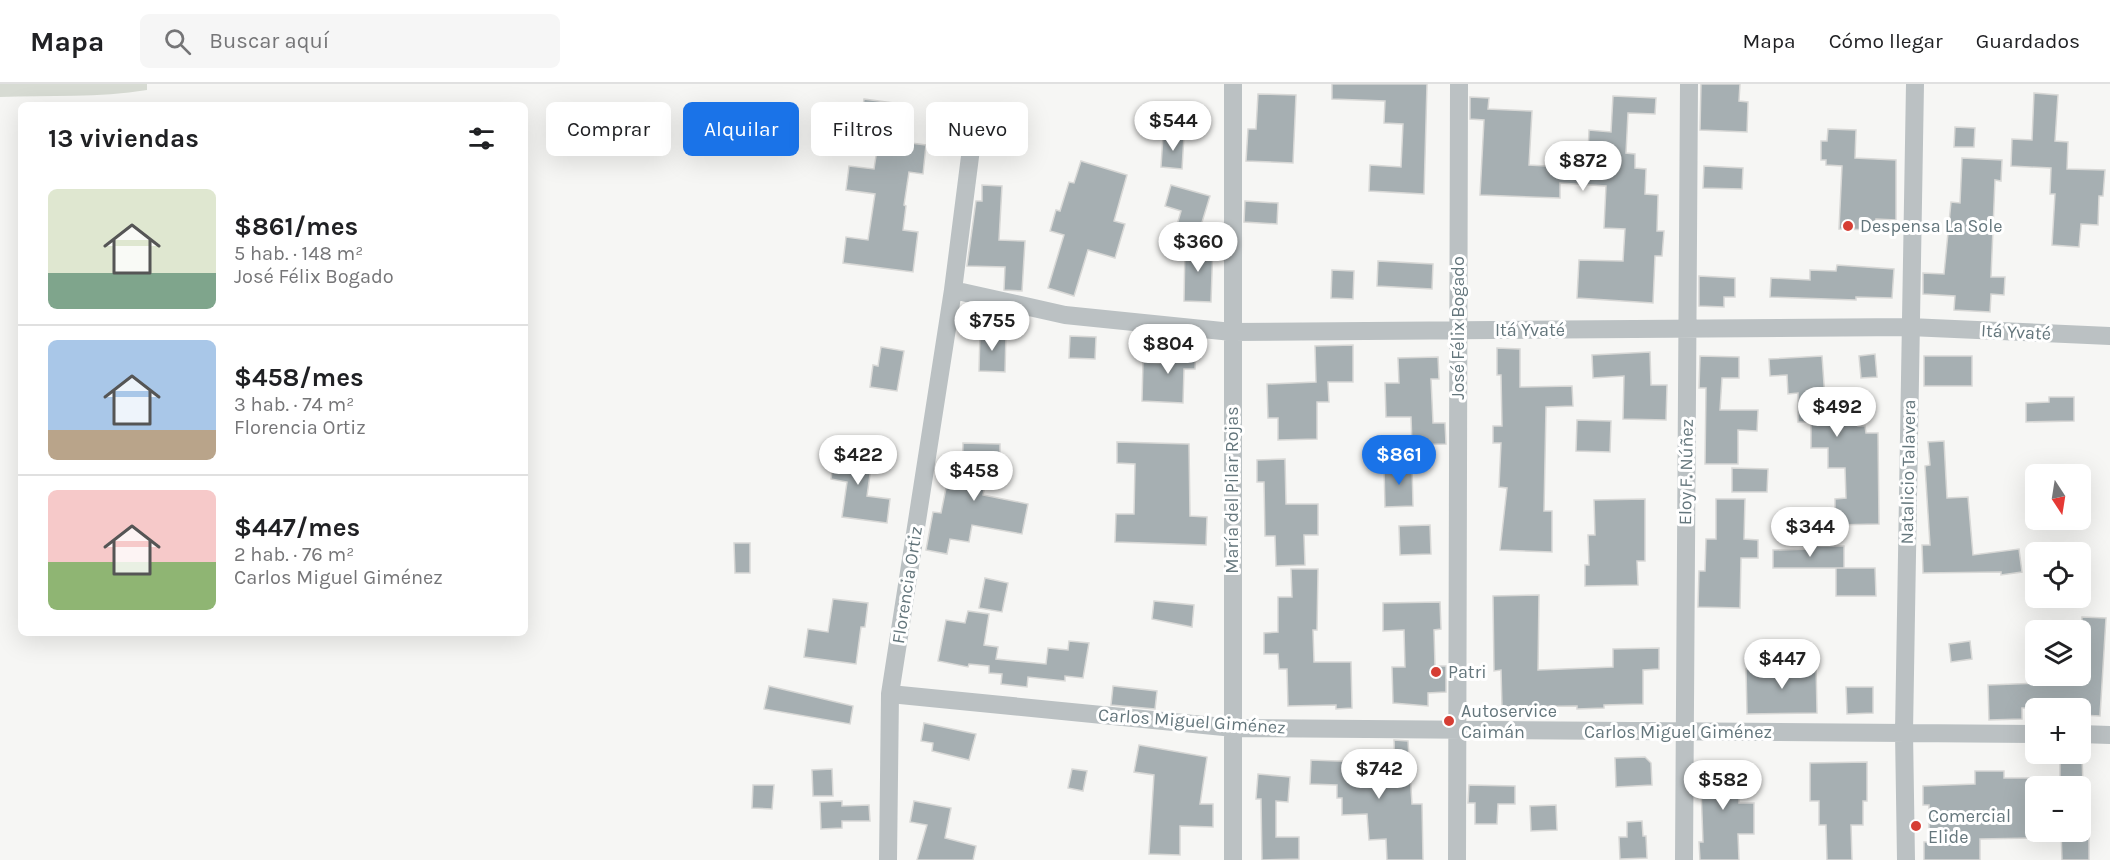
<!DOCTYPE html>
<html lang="es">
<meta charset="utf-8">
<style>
:root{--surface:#fff;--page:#f6f6f6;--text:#202124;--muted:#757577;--line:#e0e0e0;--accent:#1a73e8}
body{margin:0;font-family:Karla,sans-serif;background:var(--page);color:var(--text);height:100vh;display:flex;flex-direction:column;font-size:22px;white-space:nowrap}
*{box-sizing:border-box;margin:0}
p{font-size:20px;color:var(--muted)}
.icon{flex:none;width:33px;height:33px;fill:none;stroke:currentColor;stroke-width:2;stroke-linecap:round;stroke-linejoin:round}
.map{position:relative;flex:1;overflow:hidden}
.side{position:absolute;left:18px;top:18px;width:510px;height:534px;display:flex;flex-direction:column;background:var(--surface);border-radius:9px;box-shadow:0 6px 24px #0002}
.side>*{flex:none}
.top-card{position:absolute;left:546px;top:18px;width:570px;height:54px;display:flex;gap:12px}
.needle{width:39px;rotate:168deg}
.buttons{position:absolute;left:2025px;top:380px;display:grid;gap:12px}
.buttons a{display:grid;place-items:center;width:66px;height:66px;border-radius:9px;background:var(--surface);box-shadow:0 6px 24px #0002;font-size:30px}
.price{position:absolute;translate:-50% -51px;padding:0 14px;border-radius:21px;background:#fff;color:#222;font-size:20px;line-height:39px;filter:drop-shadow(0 2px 3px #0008)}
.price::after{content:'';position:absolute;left:50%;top:36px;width:18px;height:14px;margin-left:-9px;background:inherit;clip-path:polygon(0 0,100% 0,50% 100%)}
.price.selected{background:var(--accent);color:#fff}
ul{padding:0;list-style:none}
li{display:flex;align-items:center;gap:18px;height:150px;padding:0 30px}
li+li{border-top:2px solid var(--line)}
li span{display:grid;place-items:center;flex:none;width:168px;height:120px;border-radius:9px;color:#555}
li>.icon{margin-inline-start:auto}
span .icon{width:72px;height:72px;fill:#fffc;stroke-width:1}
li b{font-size:26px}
h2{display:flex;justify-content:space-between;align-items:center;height:72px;padding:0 30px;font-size:26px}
.pill{padding:0 21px;border-radius:9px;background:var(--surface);box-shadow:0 6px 24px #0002;font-size:21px;line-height:54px}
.pill.selected{background:var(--accent);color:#fff}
header{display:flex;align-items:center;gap:36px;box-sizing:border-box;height:84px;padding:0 30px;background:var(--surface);border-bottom:2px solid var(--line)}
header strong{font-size:28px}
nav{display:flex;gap:33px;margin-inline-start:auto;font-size:21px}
.search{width:420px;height:54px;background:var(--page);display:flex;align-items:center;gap:15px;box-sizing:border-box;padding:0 21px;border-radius:9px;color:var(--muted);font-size:22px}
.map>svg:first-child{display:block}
.green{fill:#d7dbd3}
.building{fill:#a6afb2;stroke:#d8d8d6;stroke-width:1.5}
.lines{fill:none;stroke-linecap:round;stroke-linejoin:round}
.street{stroke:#bbc1c3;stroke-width:18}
.poi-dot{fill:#d63e34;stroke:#fff;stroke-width:2}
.labels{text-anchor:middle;stroke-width:6;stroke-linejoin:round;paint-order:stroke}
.poi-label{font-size:18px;fill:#64767c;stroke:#fff;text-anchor:start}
.street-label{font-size:18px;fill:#64767c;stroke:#fff}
</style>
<header>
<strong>Mapa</strong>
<div class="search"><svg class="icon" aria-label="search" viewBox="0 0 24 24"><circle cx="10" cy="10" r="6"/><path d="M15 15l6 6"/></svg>Buscar aquí</div>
<nav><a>Mapa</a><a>Cómo llegar</a><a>Guardados</a></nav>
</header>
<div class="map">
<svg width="2110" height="776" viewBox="0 0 2110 776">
<rect width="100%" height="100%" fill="#f6f6f4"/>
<path class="green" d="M0,0H147V6C99,14 49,11 0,13Z"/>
<path class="building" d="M1332,0H1427L1424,110L1369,107L1370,81L1401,83L1403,40L1384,39L1385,17L1332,15Z
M1701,0H1740L1739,17L1748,18L1747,48L1700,46Z
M2034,9L2058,11L2055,57L2068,58L2067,85L2105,86L2103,112H2099L2098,141L2081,140L2079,163L2052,161L2055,110H2050L2051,84L2011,82L2012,55L2032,56Z
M1258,10L1296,11L1293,79L1246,77L1248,45H1256Z
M1613,12L1656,14L1655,30L1628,29L1626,69L1635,70V84L1646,85L1645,110L1658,111L1657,147H1664L1662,172H1655L1653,219L1577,214L1579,176L1623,177L1625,145L1604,144L1606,102L1560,99V114L1480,111L1484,36L1470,35V13L1489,14L1488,25L1532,27L1529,81L1565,83L1575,81L1576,71H1588L1589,46L1611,48Z
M864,15L908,21L903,58L926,61L923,90L909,88L904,121L906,122L903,146L918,148L913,188L843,179L846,153L868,156L875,110L846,106L849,82L874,85L880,46L860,44Z
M1955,43L1975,44L1974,63H1954Z
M1828,45L1856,46L1855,74L1896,76V136L1876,135V146L1839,145L1842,82L1826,81V76H1821V57H1827Z
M1163,51L1184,52L1182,85L1161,83Z
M1962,74L2002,76L2001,97L1995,96L1991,193H2005L2004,211L1991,210L1990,228L1954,226L1955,212L1923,210V189L1944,190L1951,118L1960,119Z
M1081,77L1127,91L1114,137L1125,140L1115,174L1088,166L1074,212L1048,204L1064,151L1050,147L1056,126L1060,127L1069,98L1074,99Z
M1704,82L1743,84L1742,105L1703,104Z
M982,101L1002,102L999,156L1025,157L1022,207L1004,206L1005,183L967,182L976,117H982Z
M1171,101L1210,112L1196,158L1174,151L1181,127L1165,122Z
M1245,117L1278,119L1277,140L1244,138Z
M1185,160L1213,161L1211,218L1184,217Z
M1378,177L1433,180L1432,205L1377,202Z
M1837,181L1894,185L1892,214L1856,213V216L1770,213L1771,194L1810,196V186L1836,187Z
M1332,186L1354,187L1353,215L1331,214Z
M1699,192L1735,194V213H1724V223L1699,222Z
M980,247L1006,248L1005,288L979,287Z
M1070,252L1096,253L1095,275L1069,274Z
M1353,261V298H1328L1329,318H1317V355L1278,356V334H1268L1267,300L1316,298L1315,262Z
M1162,262L1196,263L1195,285H1184L1183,319L1142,317L1143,278L1161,279Z
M881,263L904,267L897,307L870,303L873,281L878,282Z
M1497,264L1520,265V303L1572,302L1573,322L1546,323L1544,427H1552V468L1500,466L1507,404L1499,403L1501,359H1493V342H1502L1501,291H1497Z
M1650,268L1651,301H1667L1666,336L1623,335L1624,292L1593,294L1592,271Z
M1875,270L1877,293L1861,294L1859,272Z
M1700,272L1739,273V294H1722L1720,326H1758L1757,347L1738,346V380H1705L1706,304H1699Z
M1822,272L1825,314H1858V342H1865L1866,349H1878L1879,440L1835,441V415L1846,414L1845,384H1828V364H1811V338H1798V309L1788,310L1787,291L1770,292L1769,275Z
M1924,272H1972V302H1924Z
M1438,273L1439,295H1431L1433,339H1445L1446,360L1412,361L1411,333H1386L1385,299H1399L1398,274Z
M2049,313H2074V337L2026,338V319L2049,318Z
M1577,336L1611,337L1610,368L1576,367Z
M1944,357L1947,414L1968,413L1973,471L2019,465L2022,488L2001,491V488L1923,489L1922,461H1930L1925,382L1930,381L1928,358Z
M1117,358L1189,360L1190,432L1207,433L1206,461L1115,458L1116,430H1134L1135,380L1117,379Z
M963,359L1000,360V379H990L983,411L1028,420L1022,450L972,441L969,458L950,455L947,470L926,466L933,428L941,429L948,394L962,396Z
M835,364L873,369L867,412L890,415L887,439L842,433L847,398L831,395Z
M1285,375L1286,420H1318V451H1304L1305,481L1276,482L1275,452H1265L1264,398H1257V376Z
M1412,382L1413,422L1385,423L1384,383Z
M1732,384L1768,385L1767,408H1732Z
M1645,415V477H1637L1638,501L1585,502V481H1589L1588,451H1595L1594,416Z
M1716,415H1745L1744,455L1758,456V474H1741L1740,524L1698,523L1699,487H1705L1706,455H1716Z
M1430,441L1431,470L1400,471L1399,442Z
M734,459H750V489H735Z
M1813,462H1844V484H1773V466L1813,465Z
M1836,484H1875L1876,512H1836Z
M1291,485H1318L1317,546H1313L1314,578H1351L1352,624L1336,625V621L1288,622L1287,585H1279L1278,570H1264V549L1278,548V513H1292Z
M985,494L1008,499L1002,528L979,524Z
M1539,511L1538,586L1613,583V565L1659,564V585L1643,586V620L1604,621V624L1577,625V622L1502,623L1501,586L1494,587L1493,512Z
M833,515L868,519L865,543H861L856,580L804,573L808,545L828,548Z
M1154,517L1194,521L1192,543L1152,535Z
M1440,518L1441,545L1434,546L1435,582H1446V608L1428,609V622L1393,619L1392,583H1405L1404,546L1383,547V519Z
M968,527L989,530L984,561L998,563L996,575L1046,580L1048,564L1068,566L1069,557L1089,559L1083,594L1065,592V597L1028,593L1027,603L1001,600L1002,590L989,589V582L969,580L968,583L938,577L946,536L965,539Z
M2082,533L2106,534L2100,632L2080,631V624H2022V635L1989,636L1988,601L2043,599L2044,593L2080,591Z
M1970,557L1972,575L1951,578L1949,560Z
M1816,579L1817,629L1747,630L1746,585L1791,584L1790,580Z
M769,602L853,622L850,640L764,625Z
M1113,602L1157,607L1155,625L1111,621Z
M1846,603H1873V629L1847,630Z
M924,639L976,650L969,676L932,667L933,659L921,657Z
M1394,656L1408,657L1412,720H1422L1423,776H1387L1386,755L1369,756L1367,730L1342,731V714H1337V701L1310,700L1311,676L1364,678V685L1395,683Z
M1139,661L1207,673L1200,720H1213V743L1180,742V771L1149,770L1154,691L1134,688Z
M2082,671L2083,702H2060V672Z
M1645,673L1651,679L1652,701L1616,703L1615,674Z
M1700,677H1739V719H1754V750H1738L1739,776H1700L1699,758H1703Z
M1867,678V717H1863V741H1851L1852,776H1827L1826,741H1819V717H1810V679Z
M832,685L833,712H813L812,686Z
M1072,685L1087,687L1083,707L1068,704Z
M1975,687H2004V694H2036V754L1980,755V776H1924V758H1929V721H1923V702L1975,700Z
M1258,690L1290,693L1288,718L1276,717V753H1299V775L1262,776L1261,715H1256Z
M753,701H774L772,725L752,724Z
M1469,701L1515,702V720H1498L1497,740H1475V719H1468Z
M842,717V722L869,721L870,737H842V744L821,745L820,718Z
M914,717L951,724L945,754L976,762L973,776H917L927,741L910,738Z
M1556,721L1557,746L1531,747L1530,722Z
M1642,737L1643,752H1646L1647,774L1620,775L1619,753H1627V738Z
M2061,747H2089V776H2062Z"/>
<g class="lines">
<path class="street" d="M953,206L1065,231L1232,248L1909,243L2110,252
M890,610L1234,644L2036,650
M2080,650L2110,651
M888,776L890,610L953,206L973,49
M1233,776V0
M1457,776L1459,0
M1684,776L1689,0
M1906,776L1904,648L1915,0"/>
</g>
<g class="poi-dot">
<circle cx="1848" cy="142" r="6"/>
<circle cx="1436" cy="588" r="6"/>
<circle cx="1449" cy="637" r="6"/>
<circle cx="1916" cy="742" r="6"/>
</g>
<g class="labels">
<g class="poi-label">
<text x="1860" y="148">Despensa La Sole</text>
<text x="1448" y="594">Patri</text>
<text x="1461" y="633">Autoservice<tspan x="1461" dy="21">Caimán</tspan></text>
<text x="1928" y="738">Comercial<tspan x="1928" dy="21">Elide</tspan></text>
</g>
<g class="street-label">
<text transform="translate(1458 244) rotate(-90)" y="6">José Félix Bogado</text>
<text x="1530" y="252">Itá Yvaté</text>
<text transform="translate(2016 248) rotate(3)" y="6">Itá Yvaté</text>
<text transform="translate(1686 388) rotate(-89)" y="6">Eloy F. Núñez</text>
<text transform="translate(1908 388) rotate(-89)" y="6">Natalicio Talavera</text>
<text transform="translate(1232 406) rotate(-90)" y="6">María del Pilar Rojas</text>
<text transform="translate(907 501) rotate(-81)" y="6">Florencia Ortiz</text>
<text transform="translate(1192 637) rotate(4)" y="6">Carlos Miguel Giménez</text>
<text x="1678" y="654">Carlos Miguel Giménez</text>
</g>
</g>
</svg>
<div class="buttons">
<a><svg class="needle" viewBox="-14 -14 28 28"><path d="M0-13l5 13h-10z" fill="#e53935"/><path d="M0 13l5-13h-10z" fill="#757577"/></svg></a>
<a><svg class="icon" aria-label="locate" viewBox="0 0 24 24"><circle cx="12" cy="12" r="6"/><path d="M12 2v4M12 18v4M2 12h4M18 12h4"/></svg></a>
<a><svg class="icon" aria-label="layers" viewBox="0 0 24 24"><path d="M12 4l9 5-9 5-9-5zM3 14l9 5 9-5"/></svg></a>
<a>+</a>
<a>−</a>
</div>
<b class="price" style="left:1173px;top:68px">$544</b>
<b class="price" style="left:1583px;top:108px">$872</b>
<b class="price" style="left:1198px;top:189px">$360</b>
<b class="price" style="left:992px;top:268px">$755</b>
<b class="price" style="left:1168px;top:291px">$804</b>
<b class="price" style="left:1837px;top:354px">$492</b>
<b class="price" style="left:858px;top:402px">$422</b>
<b class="price selected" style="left:1399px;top:402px">$861</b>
<b class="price" style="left:974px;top:418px">$458</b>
<b class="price" style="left:1810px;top:474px">$344</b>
<b class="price" style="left:1782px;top:606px">$447</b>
<b class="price" style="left:1379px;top:716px">$742</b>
<b class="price" style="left:1723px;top:727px">$582</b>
<div class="top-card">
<a class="pill">Comprar</a>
<a class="pill selected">Alquilar</a>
<a class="pill">Filtros</a>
<a class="pill">Nuevo</a>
</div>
<section class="side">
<h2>13 viviendas<svg class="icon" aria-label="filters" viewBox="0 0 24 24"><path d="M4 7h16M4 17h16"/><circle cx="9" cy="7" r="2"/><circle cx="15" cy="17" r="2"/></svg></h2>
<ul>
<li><span style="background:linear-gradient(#dfe7d0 70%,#7fa58c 0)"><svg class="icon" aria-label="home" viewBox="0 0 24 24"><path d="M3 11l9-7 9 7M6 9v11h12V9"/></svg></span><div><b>$861/mes</b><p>5 hab. · 148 m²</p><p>José Félix Bogado</p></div></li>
<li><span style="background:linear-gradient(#a9c7e8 75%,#b9a48a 0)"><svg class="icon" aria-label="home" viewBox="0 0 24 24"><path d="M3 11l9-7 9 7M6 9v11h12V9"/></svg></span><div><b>$458/mes</b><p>3 hab. · 74 m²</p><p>Florencia Ortiz</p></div></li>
<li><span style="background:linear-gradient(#f6c9c9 60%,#8fb573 0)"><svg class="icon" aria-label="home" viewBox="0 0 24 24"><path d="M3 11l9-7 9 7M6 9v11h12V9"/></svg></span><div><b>$447/mes</b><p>2 hab. · 76 m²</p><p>Carlos Miguel Giménez</p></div></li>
</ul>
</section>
</div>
